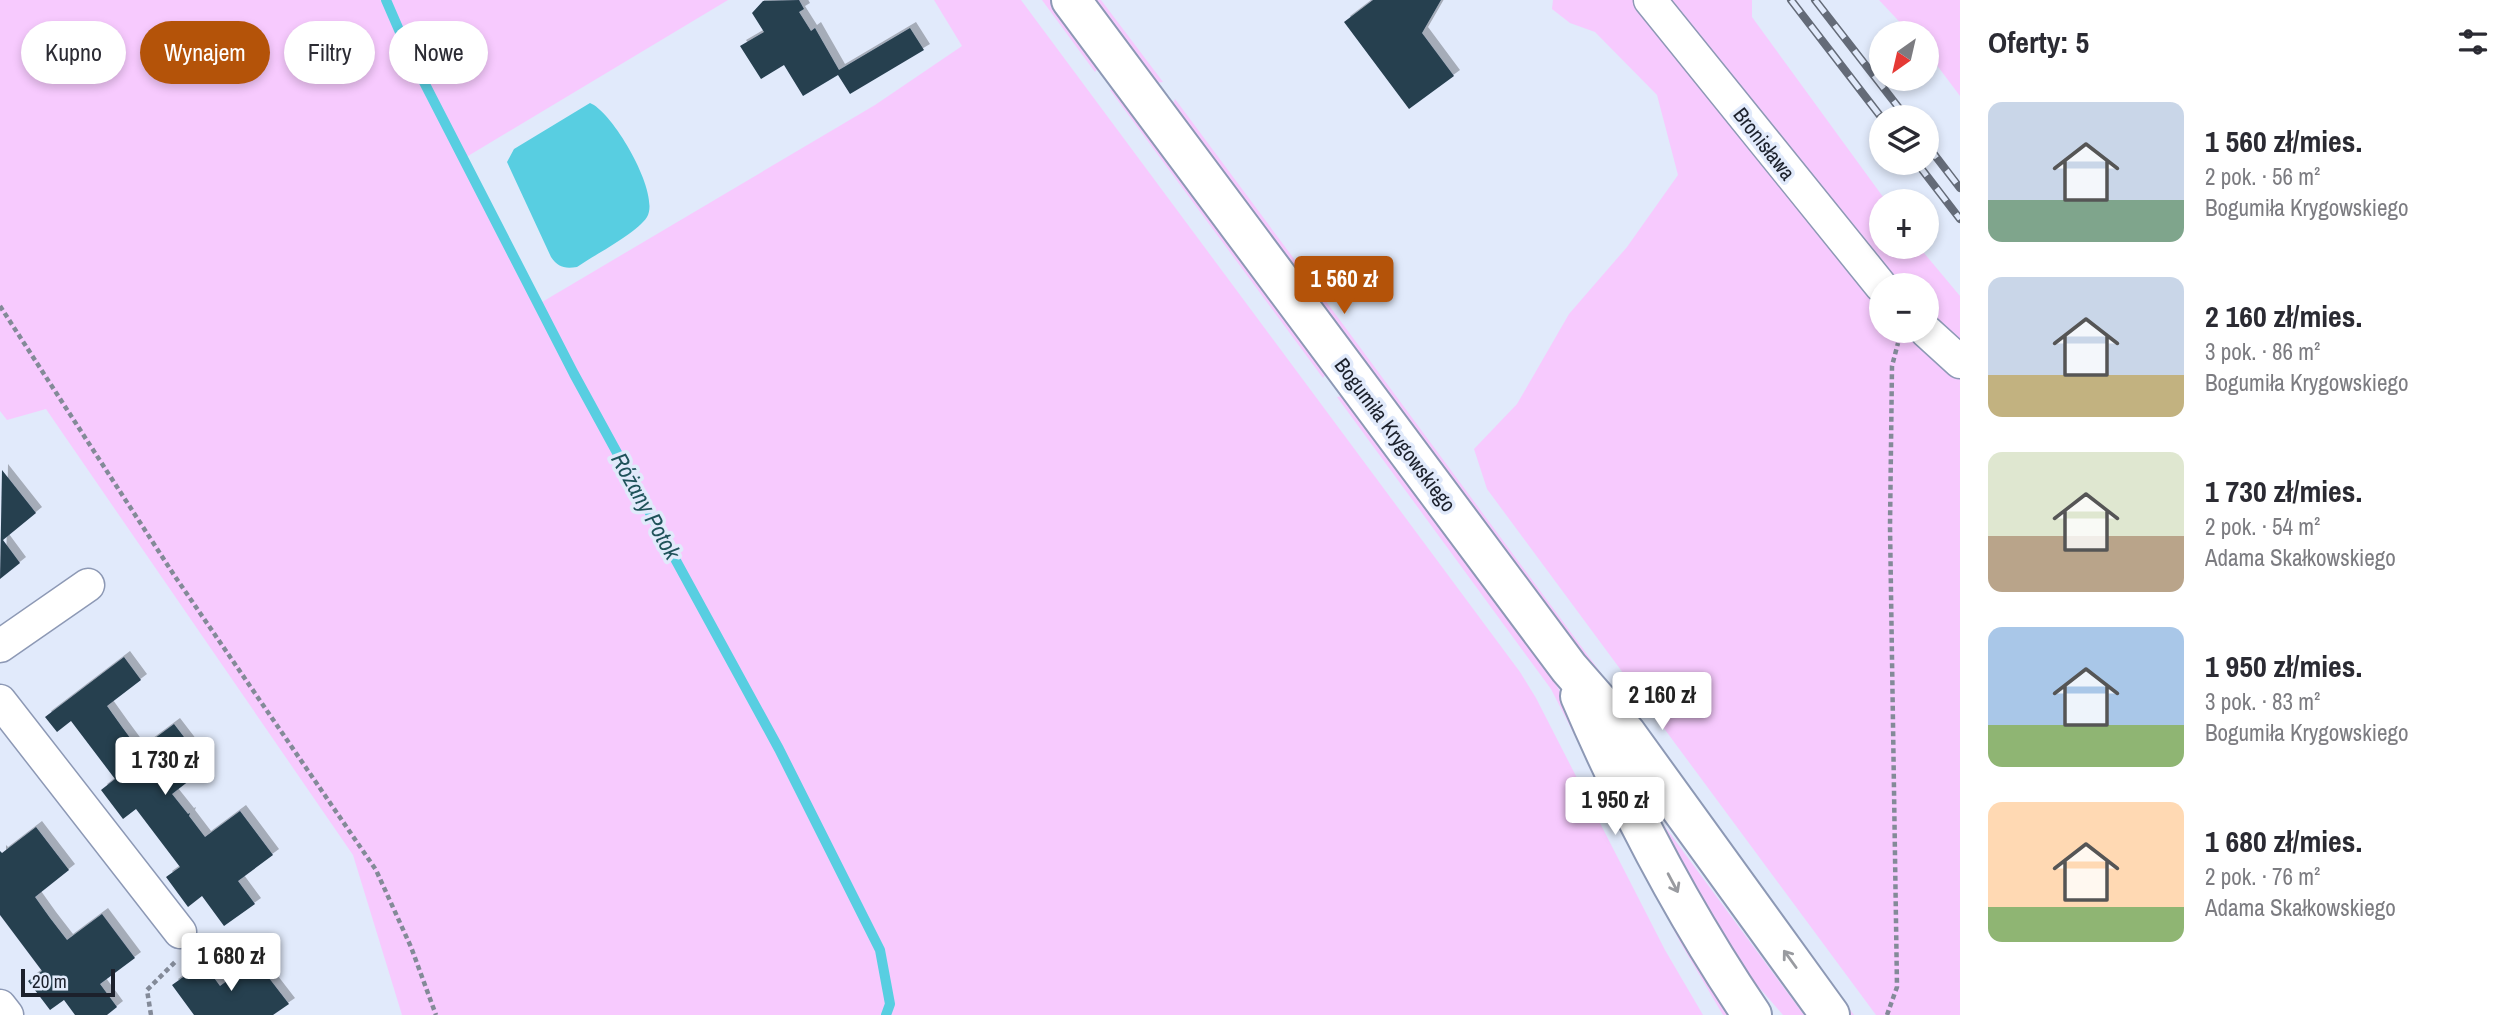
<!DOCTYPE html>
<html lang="pl">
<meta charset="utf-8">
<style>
:root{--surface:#fff;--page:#f7f7f7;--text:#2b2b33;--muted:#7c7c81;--accent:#b45309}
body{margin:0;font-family:"Archivo Narrow",sans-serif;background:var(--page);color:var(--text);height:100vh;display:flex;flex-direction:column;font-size:26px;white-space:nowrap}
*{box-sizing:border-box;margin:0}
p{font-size:23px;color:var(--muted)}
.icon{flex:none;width:38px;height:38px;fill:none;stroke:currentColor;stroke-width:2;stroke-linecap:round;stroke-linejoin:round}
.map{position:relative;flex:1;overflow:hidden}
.side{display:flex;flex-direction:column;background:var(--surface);width:560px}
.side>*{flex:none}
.guide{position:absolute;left:21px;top:21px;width:665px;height:63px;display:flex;gap:14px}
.needle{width:46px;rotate:214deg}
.controls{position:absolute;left:1869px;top:21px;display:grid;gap:14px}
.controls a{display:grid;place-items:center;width:70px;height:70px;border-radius:50%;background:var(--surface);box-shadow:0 4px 10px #0003;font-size:35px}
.scale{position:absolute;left:21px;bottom:18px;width:94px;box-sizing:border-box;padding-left:7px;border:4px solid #1c212c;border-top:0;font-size:19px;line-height:24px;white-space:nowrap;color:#1c212c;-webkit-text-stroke:5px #e1eafb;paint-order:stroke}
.price{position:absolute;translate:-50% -60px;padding:0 16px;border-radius:7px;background:#fff;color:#222;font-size:23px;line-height:46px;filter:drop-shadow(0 2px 4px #0008)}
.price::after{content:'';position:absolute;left:50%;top:42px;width:21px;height:16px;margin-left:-10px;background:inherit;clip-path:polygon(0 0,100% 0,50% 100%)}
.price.active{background:var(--accent);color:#fff}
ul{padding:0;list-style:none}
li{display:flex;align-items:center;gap:21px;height:175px;padding:0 28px}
li span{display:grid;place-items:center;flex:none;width:196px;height:140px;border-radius:14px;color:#555}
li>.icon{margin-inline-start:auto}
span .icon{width:84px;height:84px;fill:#fffc;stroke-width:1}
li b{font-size:30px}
h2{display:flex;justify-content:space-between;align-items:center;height:84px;padding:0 28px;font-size:30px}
.tag{padding:0 24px;border-radius:32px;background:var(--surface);box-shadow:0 4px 10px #0003;font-size:24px;line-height:63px}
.tag.active{background:var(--accent);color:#fff}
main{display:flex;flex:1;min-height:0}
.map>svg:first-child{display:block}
.green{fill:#f7cafe;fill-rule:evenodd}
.water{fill:#58cee1}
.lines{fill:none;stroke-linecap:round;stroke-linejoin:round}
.stream{stroke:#58cee1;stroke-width:10}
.building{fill:#263f50;filter:url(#shadow)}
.street-casing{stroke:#8d99b5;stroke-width:35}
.secondary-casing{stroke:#8d99b5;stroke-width:42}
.path{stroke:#838a98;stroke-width:4.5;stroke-dasharray:5 3.5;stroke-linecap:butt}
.street{stroke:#fff;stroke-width:32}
.secondary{stroke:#fff;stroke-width:38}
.rail-casing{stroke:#646b78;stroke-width:8}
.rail{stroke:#e1eafb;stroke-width:5;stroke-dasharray:16;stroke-linecap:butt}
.oneway{stroke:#999ba0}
.labels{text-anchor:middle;stroke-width:7;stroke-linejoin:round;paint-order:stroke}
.street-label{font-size:21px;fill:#1c212c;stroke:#e1eafb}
.water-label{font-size:23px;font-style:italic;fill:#1f525a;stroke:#e1eafb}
</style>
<main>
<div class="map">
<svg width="1960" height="1015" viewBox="0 0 1960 1015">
<defs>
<filter id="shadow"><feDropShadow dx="6" dy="-6" stdDeviation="0" flood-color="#0004"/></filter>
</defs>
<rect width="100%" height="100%" fill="#e1eafb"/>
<path class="green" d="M0,0H728L463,159L537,305L875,105L962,46L934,0H1021L1520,672L1536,698L1665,950L1703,1015H402L353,855L46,409L7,420L0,411Z
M1042,0H1050L1100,66L1095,72Z
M1094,0H1101L1163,82L1155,83Z
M1553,0H1752V17L1886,201H1881V247H1919L1960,296V1015H1876L1487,489L1474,449L1517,404L1569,314L1627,247L1678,175L1657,95L1595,32L1570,23L1552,9ZM1881,285H1927V331H1881Z
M1879,0H1960V96L1927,52V33H1910Z
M1116,89L1327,372L1323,378L1110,90Z
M1175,99L1306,275L1299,277L1172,106Z
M1319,292L1854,1015H1846L1316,300Z
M1344,396L1539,657L1557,686L1687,940L1731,1015H1723L1680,942L1551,689L1337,397Z
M1660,820L1804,1015H1783L1741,967L1719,936Z"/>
<path class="water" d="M590,103C613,112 661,194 647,217C636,234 594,255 577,267C564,269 558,267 551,257L507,162L514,149Z"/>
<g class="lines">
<path class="stream" d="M386,0L409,53L574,374L779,749L880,950L890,1004L886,1015"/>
</g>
<path class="building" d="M799,0L804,9L799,12L811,31L815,28L839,70L910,28L924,50L850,94L838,75L803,96L784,65L761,79L740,46L764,32L752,13L763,1Z
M1373,0H1441L1422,33L1454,76L1409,109L1344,22Z
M2,470L36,513L3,540L20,563L0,579Z
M124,657L141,680L107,706L122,727L139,750L174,724L207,767L172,794L188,814L190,813L189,816L205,837L240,811L273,855L238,881L255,904L224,926L202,896L188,907L166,877L180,867L136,809L123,819L101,790L115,779L71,721L57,732L45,717Z
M36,827L69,870L35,897L50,918L67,940L102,914L135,958L100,984L117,1007L107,1015H75L64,1000L50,1010L28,981L42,971L0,915V851L2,853Z
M255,960L289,1004L273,1015H194L172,985L203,963L220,986Z"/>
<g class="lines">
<defs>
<path id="street" d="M1650,0L1881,286
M1926,331L1960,362
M0,646L88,585
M0,701L180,932
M0,1006L7,1015"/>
<path id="secondary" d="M1071,0L1569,668L1626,733L1830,1015
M1580,696C1627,806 1685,916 1752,1015"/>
</defs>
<use href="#street" class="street-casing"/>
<use href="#secondary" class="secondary-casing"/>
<path class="path" d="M0,306L174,575L376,870L411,947L436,1015
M151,1015L147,990L175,962
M1887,1015L1897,987L1890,526L1892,366L1898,343"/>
<use href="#street" class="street"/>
<use href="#secondary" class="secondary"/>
<defs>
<path id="rail" d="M1791,0L1881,117
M1815,0L1906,117
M1927,145L1960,188
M1917,163L1960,219"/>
</defs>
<use href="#rail" class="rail-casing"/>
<use href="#rail" class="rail"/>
</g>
<defs><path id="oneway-shaft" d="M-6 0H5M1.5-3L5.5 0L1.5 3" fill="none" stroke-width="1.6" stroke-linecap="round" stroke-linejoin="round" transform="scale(1.75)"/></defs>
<g class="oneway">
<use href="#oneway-shaft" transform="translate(1673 883) rotate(62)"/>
<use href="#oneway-shaft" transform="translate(1790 959) rotate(-126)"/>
</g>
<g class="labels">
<g class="street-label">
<text transform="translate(1764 144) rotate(52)" y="7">Bronisława</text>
<text transform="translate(1395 435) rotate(53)" y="7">Bogumiła Krygowskiego</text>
</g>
<g class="water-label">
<text transform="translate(646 506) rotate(61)" y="8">Różany Potok</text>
</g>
</g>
</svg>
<div class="controls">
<a><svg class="needle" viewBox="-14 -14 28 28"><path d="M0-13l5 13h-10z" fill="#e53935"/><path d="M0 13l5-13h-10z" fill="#7c7c81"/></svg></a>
<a><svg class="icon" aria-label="layers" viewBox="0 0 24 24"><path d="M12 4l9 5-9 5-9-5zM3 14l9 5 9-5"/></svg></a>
<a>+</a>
<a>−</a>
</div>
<div class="scale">20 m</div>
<b class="price active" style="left:1344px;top:316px">1 560 zł</b>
<b class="price" style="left:1662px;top:732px">2 160 zł</b>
<b class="price" style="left:165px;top:797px">1 730 zł</b>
<b class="price" style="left:1615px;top:837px">1 950 zł</b>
<b class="price" style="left:231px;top:993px">1 680 zł</b>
<div class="guide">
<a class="tag">Kupno</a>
<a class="tag active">Wynajem</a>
<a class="tag">Filtry</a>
<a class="tag">Nowe</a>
</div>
</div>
<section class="side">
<h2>Oferty: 5<svg class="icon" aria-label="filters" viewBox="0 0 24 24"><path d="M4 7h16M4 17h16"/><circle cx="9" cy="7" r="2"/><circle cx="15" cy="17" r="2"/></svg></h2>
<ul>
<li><span style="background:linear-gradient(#c9d6e8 70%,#7fa58c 0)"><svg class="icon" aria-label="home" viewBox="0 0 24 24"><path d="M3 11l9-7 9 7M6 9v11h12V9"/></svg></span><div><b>1 560 zł/mies.</b><p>2 pok. · 56 m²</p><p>Bogumiła Krygowskiego</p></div></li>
<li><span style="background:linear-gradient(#c9d6e8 70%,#c2b280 0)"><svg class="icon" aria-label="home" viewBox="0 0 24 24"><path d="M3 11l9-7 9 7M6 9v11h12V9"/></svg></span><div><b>2 160 zł/mies.</b><p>3 pok. · 86 m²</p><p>Bogumiła Krygowskiego</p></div></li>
<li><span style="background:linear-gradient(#dfe7d0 60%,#b9a48a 0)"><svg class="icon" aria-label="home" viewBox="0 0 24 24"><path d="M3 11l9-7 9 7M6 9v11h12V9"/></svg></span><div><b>1 730 zł/mies.</b><p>2 pok. · 54 m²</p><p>Adama Skałkowskiego</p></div></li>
<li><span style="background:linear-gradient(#a9c7e8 70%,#8fb573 0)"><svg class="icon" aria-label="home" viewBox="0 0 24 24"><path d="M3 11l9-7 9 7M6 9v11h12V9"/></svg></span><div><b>1 950 zł/mies.</b><p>3 pok. · 83 m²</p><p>Bogumiła Krygowskiego</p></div></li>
<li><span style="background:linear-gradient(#ffd9b3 75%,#8fb573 0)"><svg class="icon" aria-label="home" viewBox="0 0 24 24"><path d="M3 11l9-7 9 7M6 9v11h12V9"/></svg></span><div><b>1 680 zł/mies.</b><p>2 pok. · 76 m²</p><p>Adama Skałkowskiego</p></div></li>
</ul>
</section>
</main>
